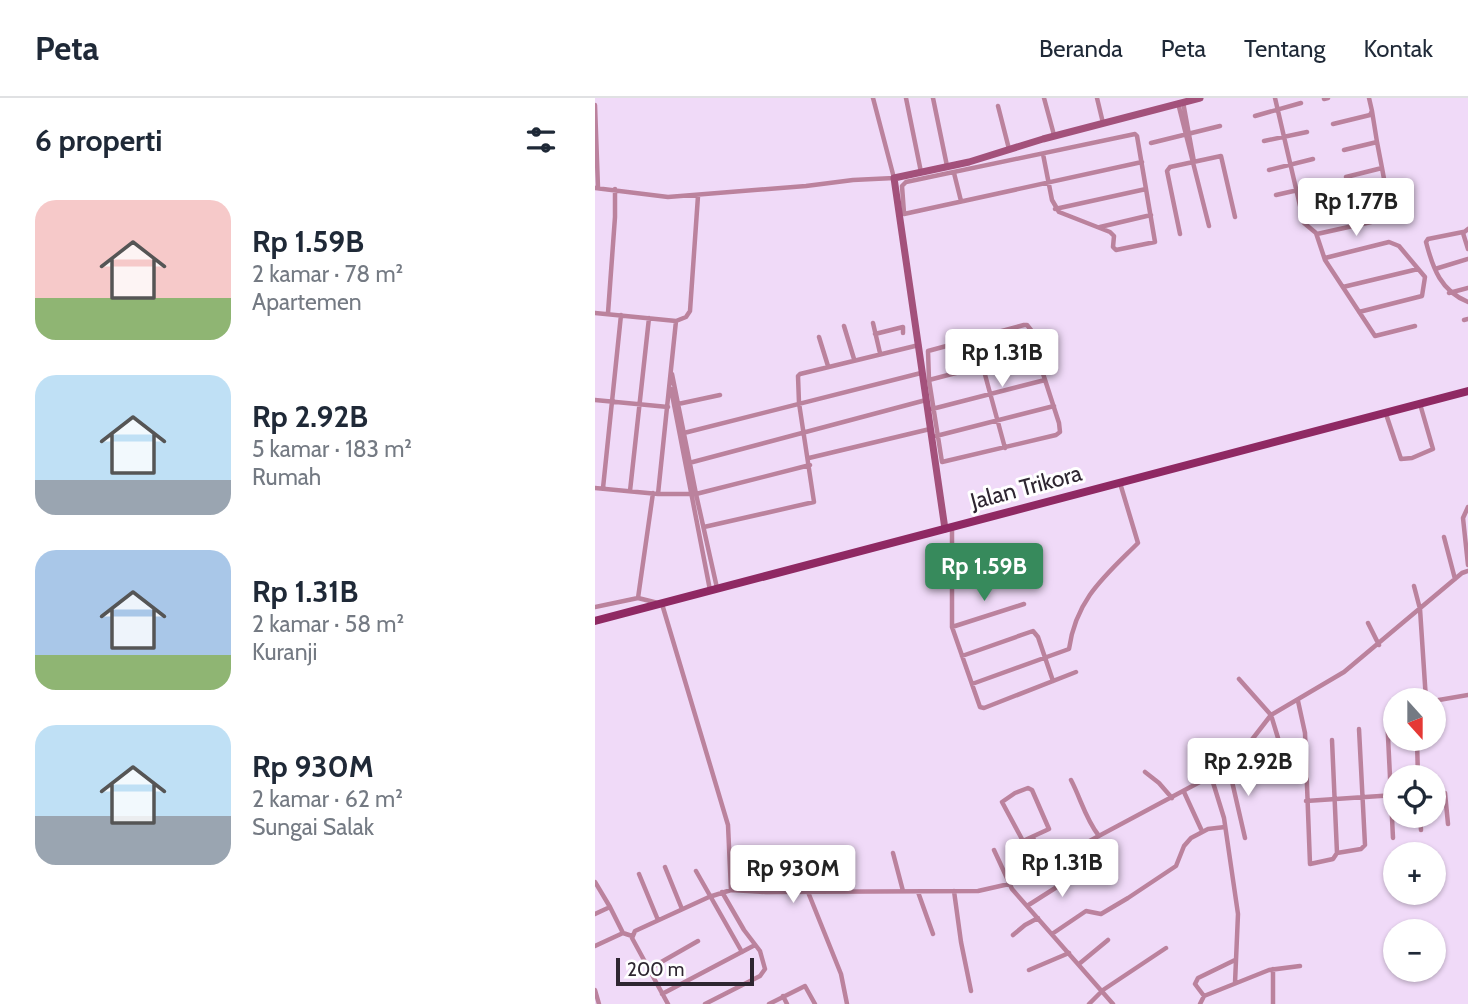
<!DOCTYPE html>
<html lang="id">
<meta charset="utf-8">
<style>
:root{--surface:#fff;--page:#f2f2f3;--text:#1f2937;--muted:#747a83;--line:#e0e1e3;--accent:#378a5c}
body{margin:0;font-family:Cabin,sans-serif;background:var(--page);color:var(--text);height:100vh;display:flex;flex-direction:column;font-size:26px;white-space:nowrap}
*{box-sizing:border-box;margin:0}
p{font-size:23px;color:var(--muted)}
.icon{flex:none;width:38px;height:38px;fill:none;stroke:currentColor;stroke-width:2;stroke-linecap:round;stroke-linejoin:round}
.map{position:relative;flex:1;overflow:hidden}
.drawer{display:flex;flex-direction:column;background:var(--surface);width:595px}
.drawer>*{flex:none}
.needle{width:46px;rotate:159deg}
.buttons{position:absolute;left:788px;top:590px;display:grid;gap:14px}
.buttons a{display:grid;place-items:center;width:63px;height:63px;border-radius:50%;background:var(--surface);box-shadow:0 2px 5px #0004;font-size:35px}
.scale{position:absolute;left:21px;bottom:18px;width:138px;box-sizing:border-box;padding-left:7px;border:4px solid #2e2631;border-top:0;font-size:19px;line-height:24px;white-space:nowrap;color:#2e2631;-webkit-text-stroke:5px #fff;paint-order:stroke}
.price{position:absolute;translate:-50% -60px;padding:0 16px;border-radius:7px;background:#fff;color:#222;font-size:23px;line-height:46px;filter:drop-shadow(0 2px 4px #0008)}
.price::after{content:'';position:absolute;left:50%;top:42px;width:21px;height:16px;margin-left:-10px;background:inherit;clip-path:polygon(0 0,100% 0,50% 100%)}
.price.active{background:var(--accent);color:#fff}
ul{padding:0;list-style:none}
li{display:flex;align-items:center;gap:21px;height:175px;padding:0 35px}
li span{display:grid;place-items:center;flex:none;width:196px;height:140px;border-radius:21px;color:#555}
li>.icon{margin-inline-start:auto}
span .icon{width:84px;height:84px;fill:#fffc;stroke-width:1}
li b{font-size:30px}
h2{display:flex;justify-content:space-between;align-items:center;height:84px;padding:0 35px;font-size:30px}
header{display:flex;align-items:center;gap:42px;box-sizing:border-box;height:98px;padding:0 35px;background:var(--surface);border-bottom:2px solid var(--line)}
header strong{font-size:33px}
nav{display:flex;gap:38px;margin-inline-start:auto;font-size:24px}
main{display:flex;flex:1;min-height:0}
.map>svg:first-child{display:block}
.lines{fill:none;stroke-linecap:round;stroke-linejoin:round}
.street{stroke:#bb829d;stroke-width:4.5}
.secondary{stroke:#a3517b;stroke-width:7}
.primary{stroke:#8f2963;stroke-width:8}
.labels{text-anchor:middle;stroke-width:6;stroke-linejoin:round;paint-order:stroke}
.street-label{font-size:23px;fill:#2e2631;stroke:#fff}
</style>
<header>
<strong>Peta</strong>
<nav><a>Beranda</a><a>Peta</a><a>Tentang</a><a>Kontak</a></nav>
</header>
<main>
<section class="drawer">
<h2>6 properti<svg class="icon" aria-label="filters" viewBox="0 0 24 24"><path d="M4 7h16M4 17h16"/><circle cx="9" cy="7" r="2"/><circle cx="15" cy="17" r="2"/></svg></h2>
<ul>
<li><span style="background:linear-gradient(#f6c9c9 70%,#8fb573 0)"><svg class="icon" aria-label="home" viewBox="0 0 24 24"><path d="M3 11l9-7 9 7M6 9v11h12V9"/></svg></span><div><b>Rp 1.59B</b><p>2 kamar · 78 m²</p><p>Apartemen</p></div></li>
<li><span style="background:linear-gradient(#bfe0f5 75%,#9aa5b1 0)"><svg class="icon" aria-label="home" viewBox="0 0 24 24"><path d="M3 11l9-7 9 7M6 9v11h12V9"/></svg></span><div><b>Rp 2.92B</b><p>5 kamar · 183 m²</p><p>Rumah</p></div></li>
<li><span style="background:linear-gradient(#a9c7e8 75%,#8fb573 0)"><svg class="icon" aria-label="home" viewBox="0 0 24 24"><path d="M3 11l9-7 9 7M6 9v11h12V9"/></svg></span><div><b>Rp 1.31B</b><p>2 kamar · 58 m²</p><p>Kuranji</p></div></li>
<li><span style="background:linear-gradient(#bfe0f5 65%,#9aa5b1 0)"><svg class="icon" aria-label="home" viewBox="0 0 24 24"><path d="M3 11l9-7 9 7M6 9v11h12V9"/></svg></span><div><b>Rp 930M</b><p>2 kamar · 62 m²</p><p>Sungai Salak</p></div></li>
</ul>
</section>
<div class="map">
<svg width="873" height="906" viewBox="0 0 873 906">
<rect width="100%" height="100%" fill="#f0daf8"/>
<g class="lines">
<path class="street" d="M311,0L326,74
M338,0L352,68
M449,0L459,37
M502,0L508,25
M680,0L709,125L721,135L730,162L780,238L820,228
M729,1L733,0
M588,4L599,64
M583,5L614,128
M0,7L3,90
M403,8L414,51
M660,18L706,5
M738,26L775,17L777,13L774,0
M669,43L712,34
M556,45L625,28
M749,52L782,44L777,13
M674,72L718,61
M359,75L366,103
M751,79L787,70L782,44
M0,90L73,99L211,88L258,82L299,80L278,0
M681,97L725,87
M792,97L795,113
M757,107L792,97L787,70
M460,111L551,91
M309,115L307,88L311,84L540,36L542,38L560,144L521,152L518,149L519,138L515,134L464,114L457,102L448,56
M309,116L547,64
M505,129L556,117
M873,131L868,135L873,151
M868,134L833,141L831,144C838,171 846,193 873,204
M585,136L572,73L575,69L626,58L640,119
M722,136L794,120
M730,160L794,144L804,148L830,179L827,198L764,214
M840,171L873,161
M748,189L823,171
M854,195L873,190
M0,215L81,223L63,396
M13,215L20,119V91
M869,222L873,221
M81,223L91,219L95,213L103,98
M278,225L285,255
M429,227H432L436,232L441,254L464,325L465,334L461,337L347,364L334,282L333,253Z
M249,228L259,261
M280,236L308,229V235
M224,239L233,268
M380,240L410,350
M77,276L101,396L122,490
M334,282L441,254
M76,291L115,492
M0,302L73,309
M83,306L125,297
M337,311L450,282
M791,316L806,361L817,360L838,351L825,306
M89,335L326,275
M341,338L459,308
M214,360L335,331
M94,365L331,302
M0,390L63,396H101L215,367
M8,390L26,217
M35,393L54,220
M873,409L868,420L873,467
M109,429L219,404L204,305L203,278L205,276L324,247
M357,429V529L385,609L389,610L481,574
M849,439L860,481
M819,488L825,511L831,602
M43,500L67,506L133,727L136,792
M0,509L43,500L58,395
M773,525L784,547
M357,529L429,506
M367,558L438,533L443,539L458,583
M644,581L676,617L683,640
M377,586L474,551C481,501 510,478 543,445L525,385
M703,603L710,635L715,766L738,761L742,755L737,642
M838,603L873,597
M792,618L798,740
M822,643L823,679
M633,666L650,740
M550,674L564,685L577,700
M616,678L629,720L643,816L640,885
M476,682C486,701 490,720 504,738
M433,690L437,692L454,731L428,743L407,704L420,695Z
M589,694L606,731
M838,694L850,695L853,726
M711,703L800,697
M825,718L826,732
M438,740L451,765
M399,752L417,791L518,906
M298,755L308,793
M742,755L766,751L770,747L764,631
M70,769L87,811
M101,773L147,854
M44,776L63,822
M0,784L15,809
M359,793L366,844L376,893
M213,794L246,876L252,906
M323,794L338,836
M432,808L487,773
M0,816L15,809L28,835L37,838
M457,836L491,813L506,816L533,800L581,768L589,748L596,740L613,731L630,729
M418,837L430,827L443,820
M0,848L28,835
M484,866L513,842
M54,871L103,843
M678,871V906
M434,872L474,855
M0,892L4,906
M67,896L160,847
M188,898L192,906
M609,898L600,886L603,880L640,862
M73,906L37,840L40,833L114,799L136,792L171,794L383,793L414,786L616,678L652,648L676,617L749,574L867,475L873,473
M110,906L165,878L170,871L165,853L149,832L127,794
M174,906L210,888L220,906
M494,906L508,892L571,850
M605,906L609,898L674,872L705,868"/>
<path class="secondary" d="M350,431L299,80L374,64L448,41L605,0"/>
<path class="primary" d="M0,523L873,293"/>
</g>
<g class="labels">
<g class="street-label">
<text transform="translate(431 389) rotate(-15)" y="8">Jalan Trikora</text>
</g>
</g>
</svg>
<div class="buttons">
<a><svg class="needle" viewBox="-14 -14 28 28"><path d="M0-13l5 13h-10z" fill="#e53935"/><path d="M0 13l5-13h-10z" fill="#747a83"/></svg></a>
<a><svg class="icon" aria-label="locate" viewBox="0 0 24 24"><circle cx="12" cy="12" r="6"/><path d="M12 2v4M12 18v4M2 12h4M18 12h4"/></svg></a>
<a>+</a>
<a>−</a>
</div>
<div class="scale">200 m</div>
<b class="price" style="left:761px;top:140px">Rp 1.77B</b>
<b class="price" style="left:407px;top:291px">Rp 1.31B</b>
<b class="price active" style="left:389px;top:505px">Rp 1.59B</b>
<b class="price" style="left:653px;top:700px">Rp 2.92B</b>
<b class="price" style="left:467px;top:801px">Rp 1.31B</b>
<b class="price" style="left:198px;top:807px">Rp 930M</b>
</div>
</main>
